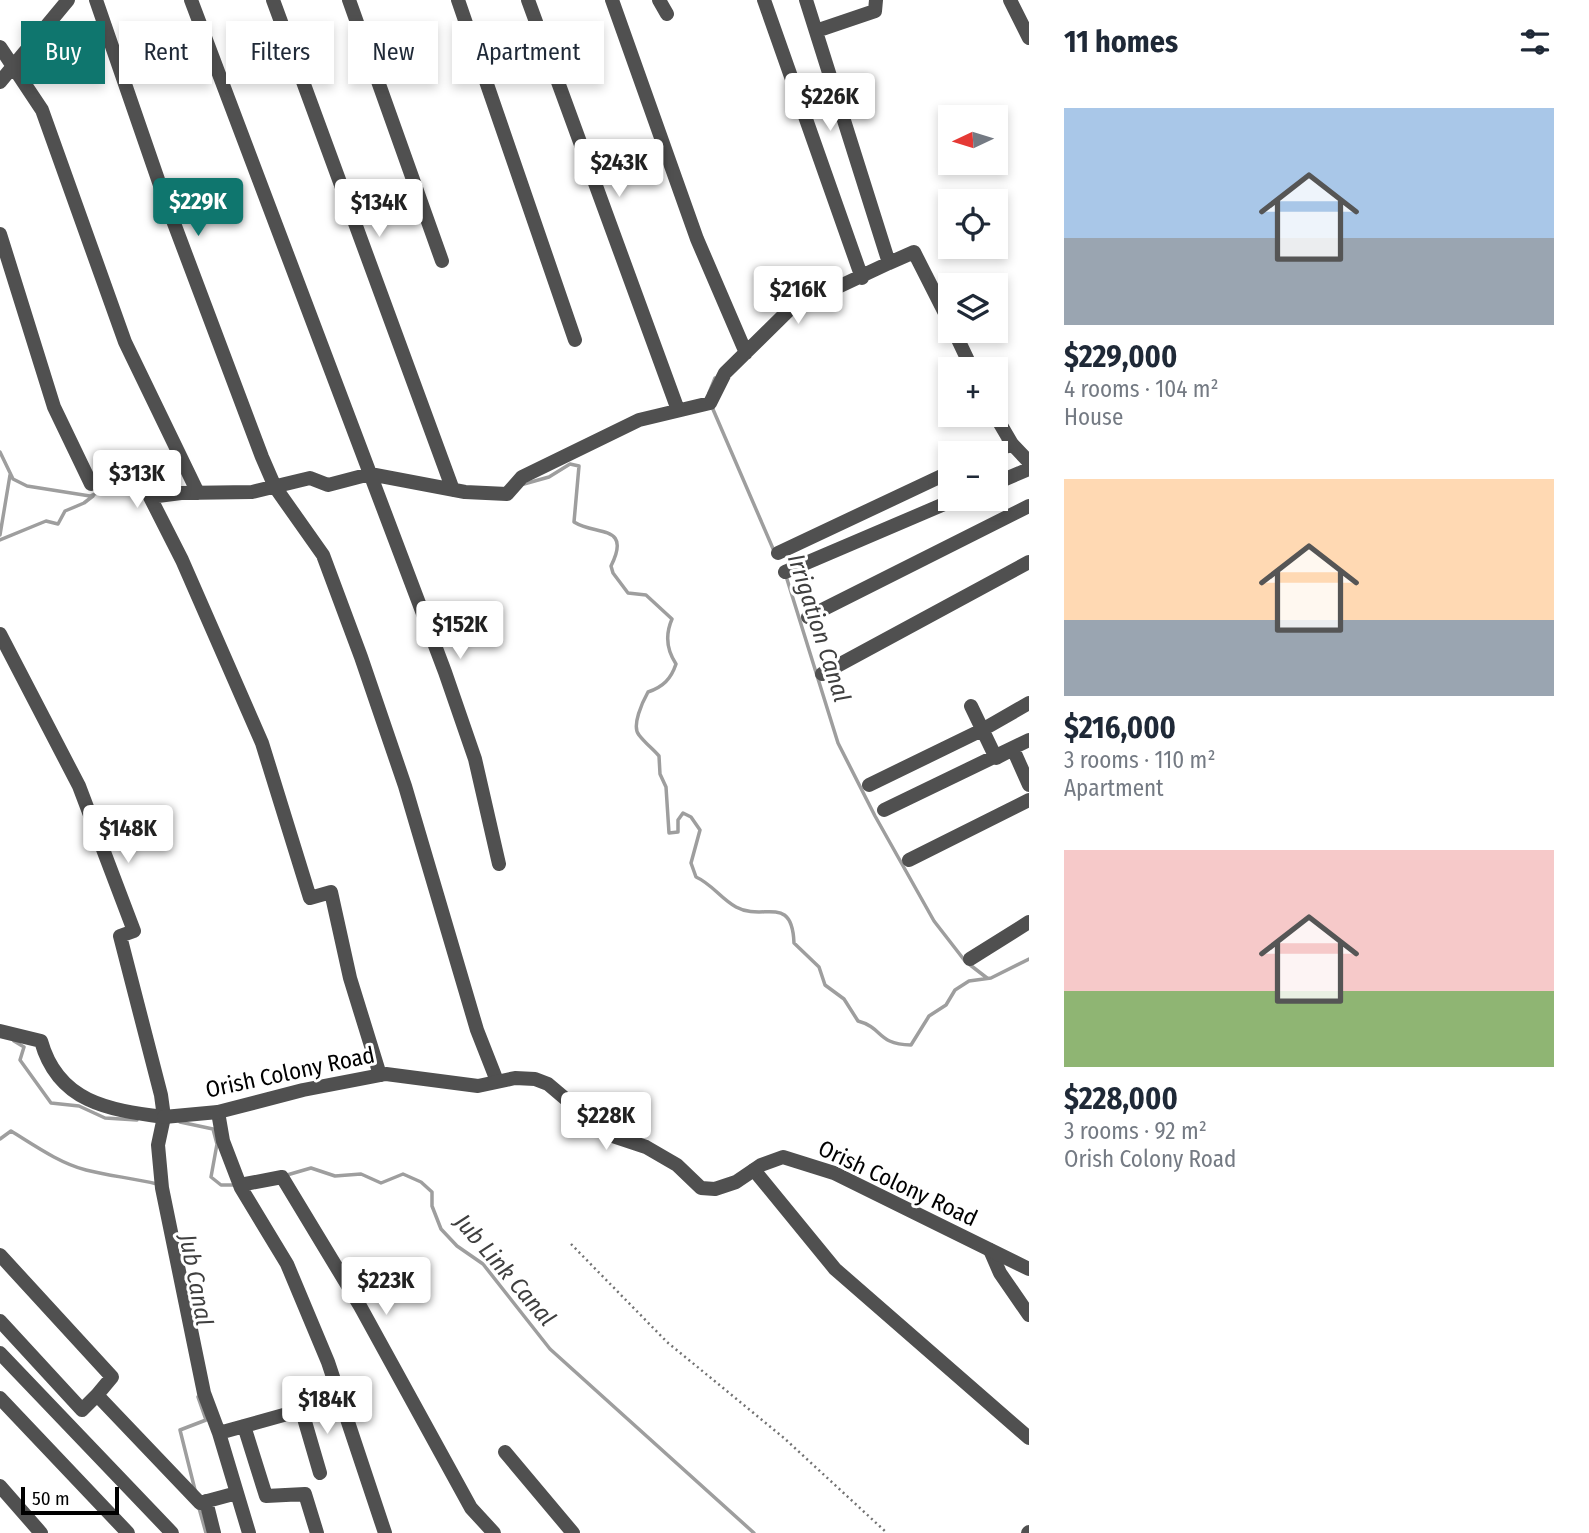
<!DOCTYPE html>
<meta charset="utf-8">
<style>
:root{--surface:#fff;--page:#f6f6f7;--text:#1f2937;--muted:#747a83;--accent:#0f766e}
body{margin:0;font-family:"Fira Sans Condensed",sans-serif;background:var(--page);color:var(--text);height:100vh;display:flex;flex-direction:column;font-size:26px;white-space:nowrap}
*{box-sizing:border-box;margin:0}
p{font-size:23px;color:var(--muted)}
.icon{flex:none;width:38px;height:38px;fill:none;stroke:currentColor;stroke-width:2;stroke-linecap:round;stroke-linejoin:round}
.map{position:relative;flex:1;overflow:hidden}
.sheet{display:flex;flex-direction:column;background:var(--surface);width:560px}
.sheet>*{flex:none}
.hud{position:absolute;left:21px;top:21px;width:665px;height:63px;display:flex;gap:14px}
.needle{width:46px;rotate:266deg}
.controls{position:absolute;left:938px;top:105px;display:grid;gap:14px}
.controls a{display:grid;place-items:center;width:70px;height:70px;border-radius:0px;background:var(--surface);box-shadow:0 4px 10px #0003;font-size:35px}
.scale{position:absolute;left:21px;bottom:18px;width:98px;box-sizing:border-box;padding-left:7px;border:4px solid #000;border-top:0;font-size:19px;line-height:24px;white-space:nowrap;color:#000;-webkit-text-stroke:5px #fff;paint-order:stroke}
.price{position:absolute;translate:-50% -60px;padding:0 16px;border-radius:7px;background:#fff;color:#222;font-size:23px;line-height:46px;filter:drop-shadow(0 2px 4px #0008)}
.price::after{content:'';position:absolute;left:50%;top:42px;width:21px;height:16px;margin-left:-10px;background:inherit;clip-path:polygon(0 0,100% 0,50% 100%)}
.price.current{background:var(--accent);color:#fff}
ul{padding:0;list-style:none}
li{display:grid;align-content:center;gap:14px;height:371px;padding:0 35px}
li span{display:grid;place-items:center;height:217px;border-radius:0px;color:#555}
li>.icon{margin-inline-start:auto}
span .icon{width:126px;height:126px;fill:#fffc;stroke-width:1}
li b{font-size:30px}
h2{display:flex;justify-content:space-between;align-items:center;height:84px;padding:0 35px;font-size:30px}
.pill{padding:0 24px;border-radius:0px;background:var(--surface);box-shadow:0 4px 10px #0003;font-size:24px;line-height:63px}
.pill.current{background:var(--accent);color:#fff}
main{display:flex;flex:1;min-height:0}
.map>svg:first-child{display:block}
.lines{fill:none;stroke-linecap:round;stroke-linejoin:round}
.stream{stroke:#9e9e9e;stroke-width:3.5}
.path{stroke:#727272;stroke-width:2.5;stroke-dasharray:2 3.5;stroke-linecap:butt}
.minor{stroke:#505050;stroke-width:14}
.tertiary{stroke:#505050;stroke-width:14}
.labels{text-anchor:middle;stroke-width:6;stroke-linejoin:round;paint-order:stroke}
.street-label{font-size:23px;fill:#000;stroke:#fff}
.water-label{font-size:24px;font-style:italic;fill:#3f3f3f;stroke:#fff}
</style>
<main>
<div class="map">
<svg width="1029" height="1533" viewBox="0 0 1029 1533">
<rect width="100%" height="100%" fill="#fff"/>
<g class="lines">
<path class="stream" d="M709,393L715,378
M712,407L774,551
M0,452L13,479L27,486L90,496L116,485L158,490
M524,484L549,477L570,464L579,466L574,522C596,536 632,524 611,566L613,573L628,593L646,595L672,619C665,635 666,649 676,664C671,679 663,687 648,692C643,701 631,726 639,735C645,743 653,749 659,756L660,774L666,787L669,833L678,832V820L683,813L691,817L700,830L691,863L696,877C712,884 721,899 736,907C763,922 792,893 794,943L819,967L825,985L844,999L858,1021C884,1028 876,1044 911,1045L929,1016L946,1005L955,990L969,981L991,978L1029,959
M0,535L10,475
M0,540L46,521L58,524L65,511L84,503L93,496
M786,576L838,743L875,816L934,921L965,961L987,978
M14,1041L24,1047L20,1060L51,1103L79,1106L105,1118L137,1120
M180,1122L213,1129L217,1144L211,1177L221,1185H237
M0,1139L11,1131C34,1145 59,1163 86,1170C109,1176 133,1178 157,1184
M287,1175L311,1168L335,1176L361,1174L381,1183L403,1174L421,1182L432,1192V1206L441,1229L457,1246L483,1264L550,1349L754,1533
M195,1490L180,1430L206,1420L198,1397
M199,1508L206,1533"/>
<path class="path" d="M571,1244L667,1342L784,1438L887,1533"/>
<path class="minor" d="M96,0L163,194L262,457L275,487L323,555L361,657L405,786L477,1030L497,1081
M191,0L445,672L475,759L499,864
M273,0L453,490
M349,0L442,261
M458,0L575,340
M528,0L678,410
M612,0L697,239L746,353
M659,0L667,14
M764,0L862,278
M806,0L889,263L914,252L950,323
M1010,0L1029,38
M816,31L875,11L876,0
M0,47L42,110L125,342L198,493
M0,82L68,0
M0,234L54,407L91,484
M954,331L972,369
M995,415L1012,444L1029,462
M991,453L1012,444
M996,483L1029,469
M778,553L950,472
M785,572L956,499
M808,617L1029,506
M0,634L79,786L134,931L120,936L161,1095L164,1117L158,1145L162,1188L204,1393L219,1433
M822,674L1029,562
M971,706L996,758L1013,749L1029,785
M869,785L982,730L1029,703
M884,810L1029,740
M909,860L1029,800
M970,959L1029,922
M0,1031L41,1041C58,1102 108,1110 164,1117
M380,1075L350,978L331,892L310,898L262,743L182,560L150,497L181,493L252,492L310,478L328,485L370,474L465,492L507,494L522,477L639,420L710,403L725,373L789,310L889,263
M218,1112L223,1141L241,1188L287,1264L328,1362L385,1533
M754,1170L835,1269L1029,1438
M240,1185L282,1177L360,1306L471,1508L494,1533
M990,1250L1000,1273L1029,1315
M0,1255L112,1377L97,1395L200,1503L237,1493
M0,1321L82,1410L97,1395
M0,1353L172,1533
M0,1398L128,1533
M301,1408L320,1473
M244,1426L266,1496L305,1494L317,1533
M505,1452L573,1533
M0,1486L41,1533
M206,1501L214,1533
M249,1533L219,1433L341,1399
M1028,1533L1029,1532"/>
<path class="tertiary" d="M164,1117L218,1112L303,1090L386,1074L478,1086L515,1078L535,1079L548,1084L607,1134L646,1147L677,1165L701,1188L715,1189L736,1182L761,1165L783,1157L834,1173L1029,1269"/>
</g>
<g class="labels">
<g class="street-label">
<text transform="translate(290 1072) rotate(-12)" y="8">Orish Colony Road</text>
<text transform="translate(898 1183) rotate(25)" y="8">Orish Colony Road</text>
</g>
<g class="water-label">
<text transform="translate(819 628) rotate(72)" y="8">Irrigation Canal</text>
<text transform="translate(505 1270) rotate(49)" y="8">Jub Link Canal</text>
<text transform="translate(196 1280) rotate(79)" y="8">Jub Canal</text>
</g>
</g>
</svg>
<div class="controls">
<a><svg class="needle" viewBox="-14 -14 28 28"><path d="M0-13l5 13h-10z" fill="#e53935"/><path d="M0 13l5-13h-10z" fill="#747a83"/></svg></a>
<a><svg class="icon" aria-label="locate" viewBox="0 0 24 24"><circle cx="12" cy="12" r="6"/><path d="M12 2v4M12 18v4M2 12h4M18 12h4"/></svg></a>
<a><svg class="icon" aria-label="layers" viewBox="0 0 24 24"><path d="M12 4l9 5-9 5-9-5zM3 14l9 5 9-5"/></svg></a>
<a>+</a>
<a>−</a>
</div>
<div class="scale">50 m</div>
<b class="price" style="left:830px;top:133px">$226K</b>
<b class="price" style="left:619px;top:199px">$243K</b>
<b class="price current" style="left:198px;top:238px">$229K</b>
<b class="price" style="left:379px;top:239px">$134K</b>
<b class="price" style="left:798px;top:326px">$216K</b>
<b class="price" style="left:137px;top:510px">$313K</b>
<b class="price" style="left:460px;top:661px">$152K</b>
<b class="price" style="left:128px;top:865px">$148K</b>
<b class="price" style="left:606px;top:1152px">$228K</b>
<b class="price" style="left:386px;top:1317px">$223K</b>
<b class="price" style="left:327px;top:1436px">$184K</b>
<div class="hud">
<a class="pill current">Buy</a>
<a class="pill">Rent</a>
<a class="pill">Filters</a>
<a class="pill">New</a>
<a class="pill">Apartment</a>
</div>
</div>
<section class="sheet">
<h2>11 homes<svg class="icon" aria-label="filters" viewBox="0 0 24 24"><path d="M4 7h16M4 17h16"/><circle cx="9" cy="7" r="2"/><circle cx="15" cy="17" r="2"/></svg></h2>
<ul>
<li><span style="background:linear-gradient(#a9c7e8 60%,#9aa5b1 0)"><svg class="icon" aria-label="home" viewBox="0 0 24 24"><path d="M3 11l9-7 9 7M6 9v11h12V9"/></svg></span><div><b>$229,000</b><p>4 rooms · 104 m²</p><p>House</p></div></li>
<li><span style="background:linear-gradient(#ffd9b3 65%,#9aa5b1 0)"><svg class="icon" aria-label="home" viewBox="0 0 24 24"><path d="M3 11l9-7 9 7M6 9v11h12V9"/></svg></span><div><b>$216,000</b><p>3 rooms · 110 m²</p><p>Apartment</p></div></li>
<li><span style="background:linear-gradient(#f6c9c9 65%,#8fb573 0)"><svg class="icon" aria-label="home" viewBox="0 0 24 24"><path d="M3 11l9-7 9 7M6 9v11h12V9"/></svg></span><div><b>$228,000</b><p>3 rooms · 92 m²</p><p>Orish Colony Road</p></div></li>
</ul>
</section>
</main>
